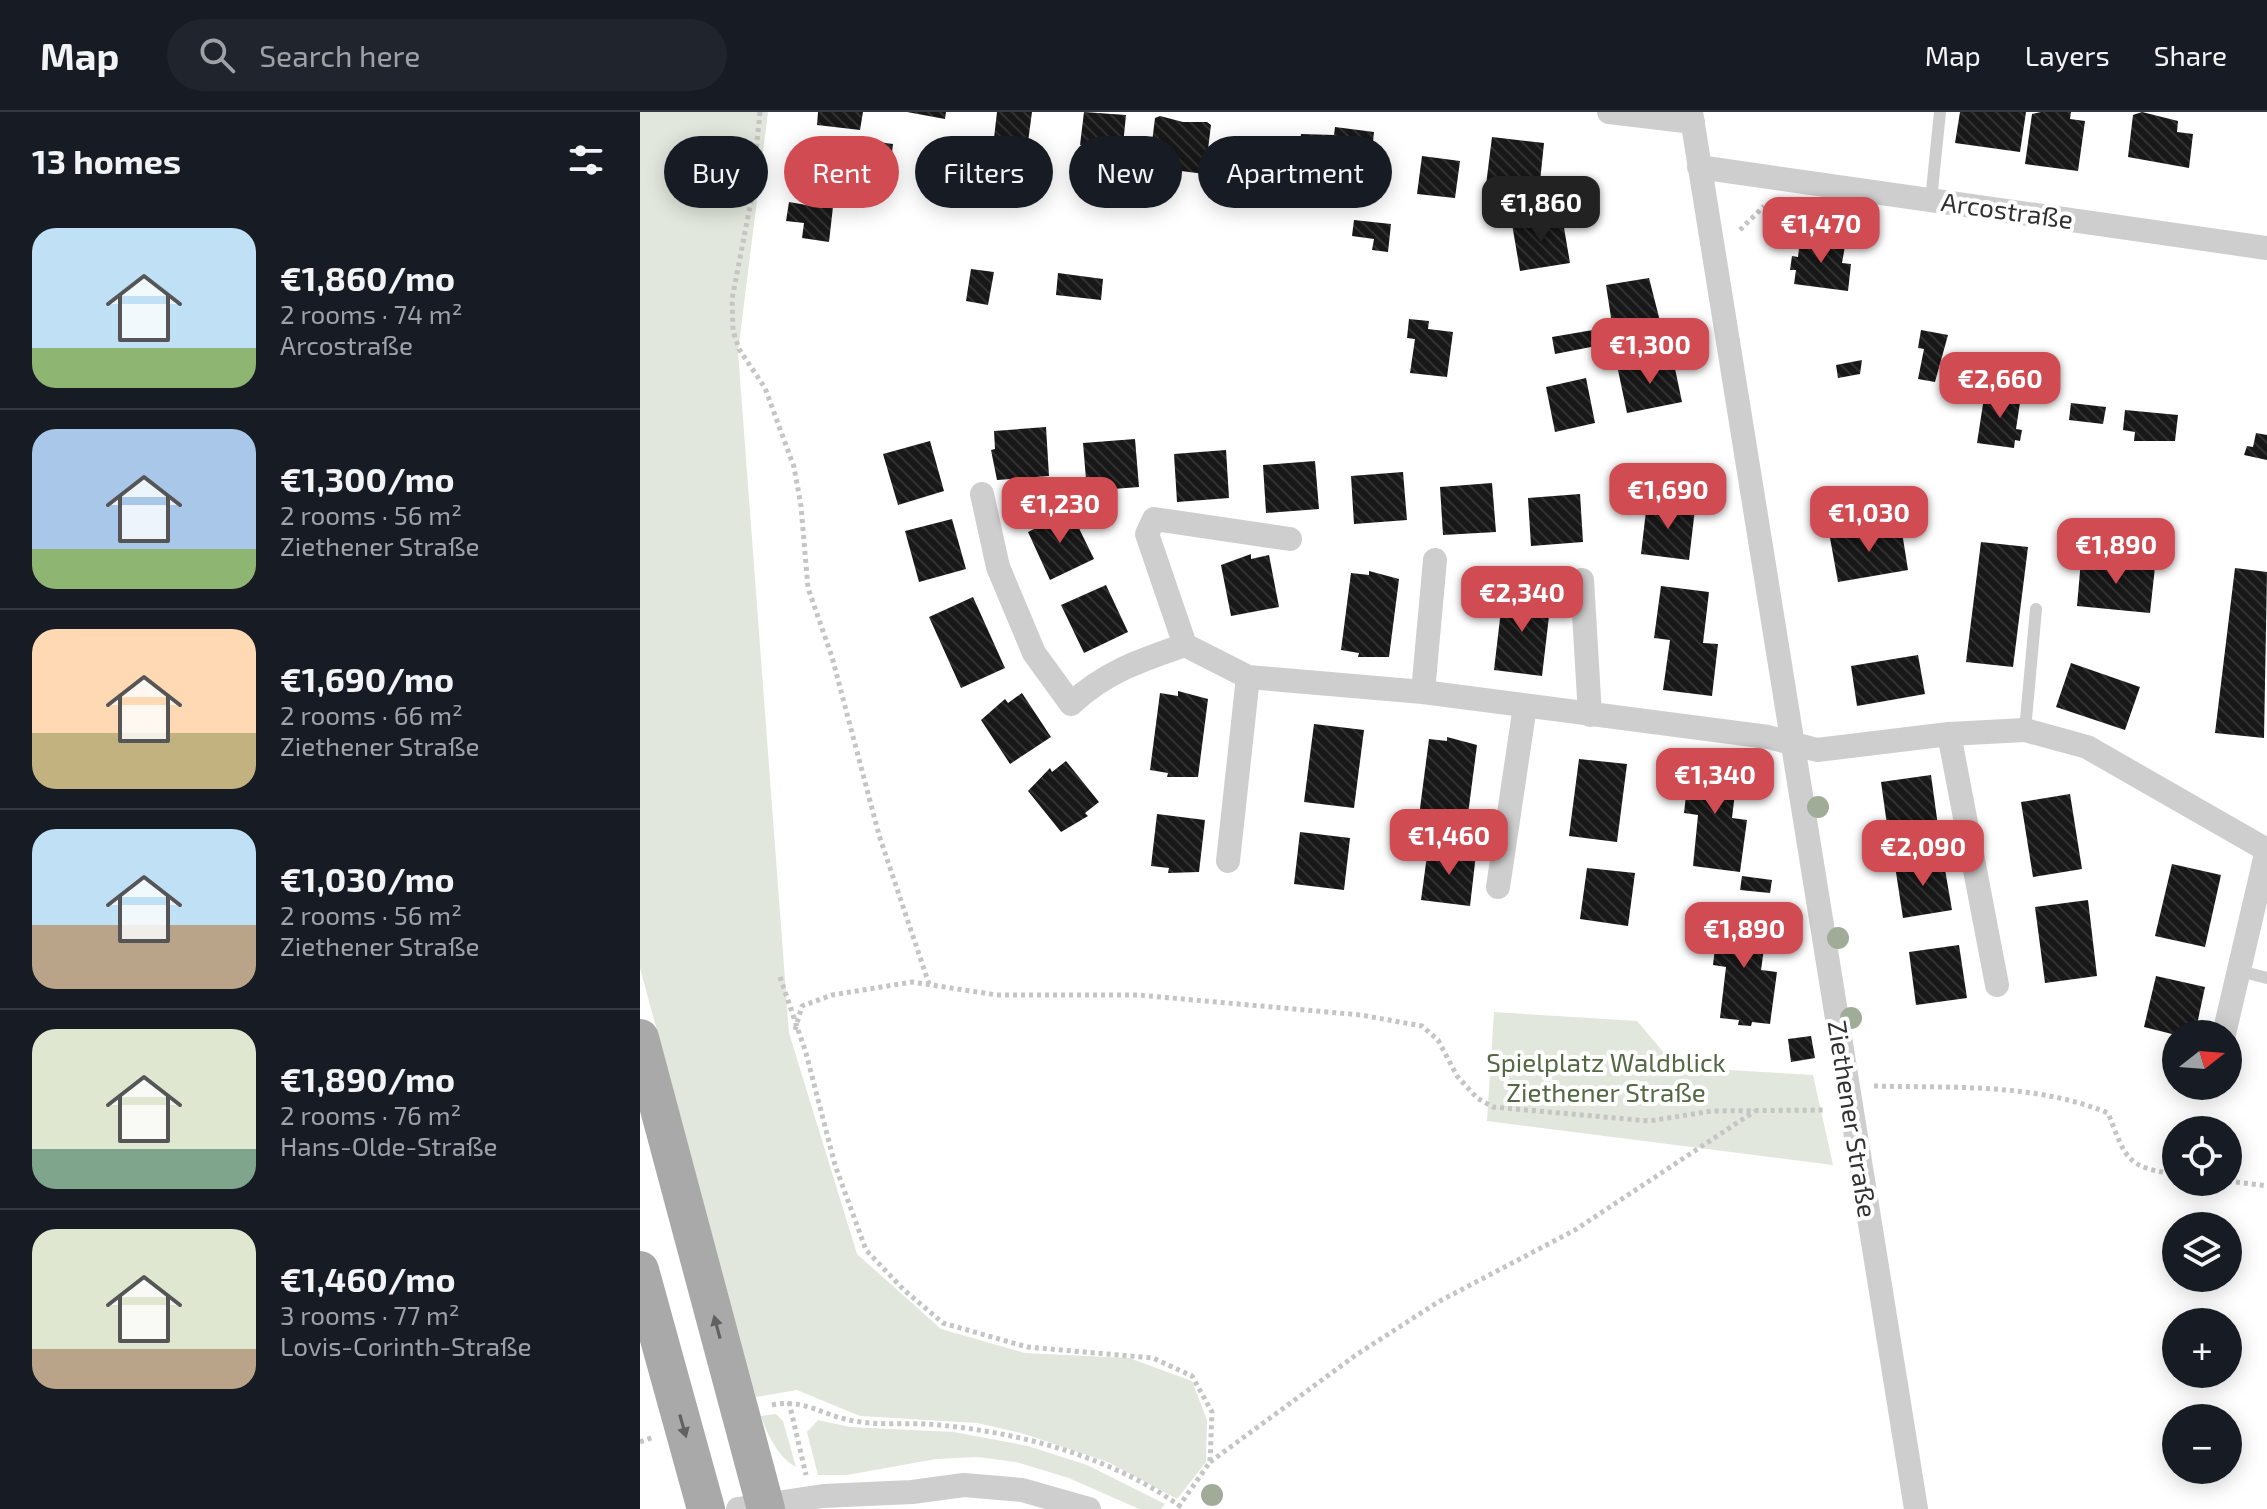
<!DOCTYPE html>
<meta charset="utf-8">
<style>
:root{--surface:#171b24;--page:#20242c;--text:#f1f3f6;--muted:#9ea1a6;--line:#363941;--accent:#d14b53}
body{margin:0;font-family:"Exo 2",sans-serif;background:var(--page);color:var(--text);height:100vh;display:flex;flex-direction:column;font-size:30px;white-space:nowrap}
*{box-sizing:border-box;margin:0}
p{font-size:26px;color:var(--muted)}
.icon{flex:none;width:44px;height:44px;fill:none;stroke:currentColor;stroke-width:2;stroke-linecap:round;stroke-linejoin:round}
.map{position:relative;flex:1;overflow:hidden}
.panel{display:flex;flex-direction:column;background:var(--surface);width:640px}
.panel>*{flex:none}
.guide{position:absolute;left:24px;top:24px;width:760px;height:72px;display:flex;gap:16px}
.needle{width:52px;rotate:73deg}
.fabs{position:absolute;left:1522px;top:908px;display:grid;gap:16px}
.fabs a{display:grid;place-items:center;width:80px;height:80px;border-radius:50%;background:var(--surface);box-shadow:0 4px 20px #0003;font-size:40px}
.price{position:absolute;translate:-50% -68px;padding:0 18px;border-radius:16px;background:var(--accent);color:#fff;font-size:26px;line-height:52px;filter:drop-shadow(0 2px 4px #0008)}
.price::after{content:'';position:absolute;left:50%;top:48px;width:24px;height:18px;margin-left:-12px;background:inherit;clip-path:polygon(0 0,100% 0,50% 100%)}
.price.active{background:#222;color:#fff}
ul{padding:0;list-style:none}
li{display:flex;align-items:center;gap:24px;height:200px;padding:0 32px}
li+li{border-top:2px solid var(--line)}
li span{display:grid;place-items:center;flex:none;width:224px;height:160px;border-radius:24px;color:#555}
li>.icon{margin-inline-start:auto}
span .icon{width:96px;height:96px;fill:#fffc;stroke-width:1}
li b{font-size:34px}
h2{display:flex;justify-content:space-between;align-items:center;height:96px;padding:0 32px;font-size:34px}
.tag{padding:0 28px;border-radius:36px;background:var(--surface);box-shadow:0 4px 20px #0003;font-size:28px;line-height:72px}
.tag.active{background:var(--accent);color:#fff}
header{display:flex;align-items:center;gap:48px;box-sizing:border-box;height:112px;padding:0 40px;background:var(--surface);border-bottom:2px solid var(--line)}
header strong{font-size:38px}
nav{display:flex;gap:44px;margin-inline-start:auto;font-size:28px}
.search{width:560px;height:72px;background:var(--page);display:flex;align-items:center;gap:20px;box-sizing:border-box;padding:0 28px;border-radius:44px;color:var(--muted);font-size:30px}
main{display:flex;flex:1;min-height:0}
.map>svg:first-child{display:block}
.green{fill:#e1e7dc}
.building{fill:url(#building-back-hatch)}
.lines{fill:none;stroke-linecap:round;stroke-linejoin:round}
.path{stroke:#c5c5c5;stroke-width:5;stroke-dasharray:4 4;stroke-linecap:butt}
.lane{stroke:#cecece;stroke-width:12}
.street{stroke:#cecece;stroke-width:24}
.primary{stroke:#a9a9a9;stroke-width:38}
.tree{fill:#a1ac98}
.oneway{fill:#616161}
.labels{text-anchor:middle;stroke-width:8;stroke-linejoin:round;paint-order:stroke}
.street-label{font-size:26px;fill:#313131;stroke:#fff}
.park-label{font-size:26px;fill:#546843;stroke:#fff}
</style>
<header>
<strong>Map</strong>
<div class="search"><svg class="icon" aria-label="search" viewBox="0 0 24 24"><circle cx="10" cy="10" r="6"/><path d="M15 15l6 6"/></svg>Search here</div>
<nav><a>Map</a><a>Layers</a><a>Share</a></nav>
</header>
<main>
<section class="panel">
<h2>13 homes<svg class="icon" aria-label="filters" viewBox="0 0 24 24"><path d="M4 7h16M4 17h16"/><circle cx="9" cy="7" r="2"/><circle cx="15" cy="17" r="2"/></svg></h2>
<ul>
<li><span style="background:linear-gradient(#bfe0f5 75%,#8fb573 0)"><svg class="icon" aria-label="home" viewBox="0 0 24 24"><path d="M3 11l9-7 9 7M6 9v11h12V9"/></svg></span><div><b>€1,860/mo</b><p>2 rooms · 74 m²</p><p>Arcostraße</p></div></li>
<li><span style="background:linear-gradient(#a9c7e8 75%,#8fb573 0)"><svg class="icon" aria-label="home" viewBox="0 0 24 24"><path d="M3 11l9-7 9 7M6 9v11h12V9"/></svg></span><div><b>€1,300/mo</b><p>2 rooms · 56 m²</p><p>Ziethener Straße</p></div></li>
<li><span style="background:linear-gradient(#ffd9b3 65%,#c2b280 0)"><svg class="icon" aria-label="home" viewBox="0 0 24 24"><path d="M3 11l9-7 9 7M6 9v11h12V9"/></svg></span><div><b>€1,690/mo</b><p>2 rooms · 66 m²</p><p>Ziethener Straße</p></div></li>
<li><span style="background:linear-gradient(#bfe0f5 60%,#b9a48a 0)"><svg class="icon" aria-label="home" viewBox="0 0 24 24"><path d="M3 11l9-7 9 7M6 9v11h12V9"/></svg></span><div><b>€1,030/mo</b><p>2 rooms · 56 m²</p><p>Ziethener Straße</p></div></li>
<li><span style="background:linear-gradient(#dfe7d0 75%,#7fa58c 0)"><svg class="icon" aria-label="home" viewBox="0 0 24 24"><path d="M3 11l9-7 9 7M6 9v11h12V9"/></svg></span><div><b>€1,890/mo</b><p>2 rooms · 76 m²</p><p>Hans-Olde-Straße</p></div></li>
<li><span style="background:linear-gradient(#dfe7d0 75%,#b9a48a 0)"><svg class="icon" aria-label="home" viewBox="0 0 24 24"><path d="M3 11l9-7 9 7M6 9v11h12V9"/></svg></span><div><b>€1,460/mo</b><p>3 rooms · 77 m²</p><p>Lovis-Corinth-Straße</p></div></li>
</ul>
</section>
<div class="map">
<svg width="1627" height="1397" viewBox="0 0 1627 1397">
<defs>
<pattern id="building-back-hatch" width="6" height="6" patternUnits="userSpaceOnUse" patternTransform="scale(2)"><rect width="6" height="6" fill="#181818"/><path d="M-1 5l2 2M0 0l6 6M5-1l2 2" fill="none" stroke="#313131"/></pattern>
</defs>
<rect width="100%" height="100%" fill="#fff"/>
<path class="green" d="M0,0H128L98,240L149,921L217,1142L301,1217L385,1241L489,1246L552,1269L567,1308L566,1350L537,1387L468,1350L381,1321L337,1311L220,1304L157,1278L116,1285L0,856Z
M854,900L997,909L1036,955L1173,963L1193,1053L847,1009Z
M136,1302L143,1309L156,1355C139,1346 127,1322 121,1304Z
M178,1308L210,1315L314,1320L388,1334L447,1353L525,1392L521,1397H499L429,1366L376,1350L337,1345L296,1347L207,1363H178L167,1320Z"/>
<path class="building" d="M178,0H223L220,18L177,13Z
M267,0H306L305,7Z
M357,0H392L388,30L380,32L354,26Z
M444,0L486,3L483,33L496,35L492,69L479,68L481,48L461,45L462,36L440,33Z
M1320,0H1386L1380,40L1315,31Z
M1401,0H1431L1430,7L1445,9L1438,59L1385,52L1392,2Z
M1502,0L1538,9L1537,20L1553,22L1549,56L1488,45L1493,3Z
M520,4L543,10H567L571,13L565,62L509,55L515,6Z
M695,15L734,20L732,40L743,42L741,56L730,54L729,60L658,48L661,22L694,23Z
M852,25L904,31L899,79L846,73Z
M613,28L658,33L650,95L610,90Z
M238,30L253,32L250,59L235,57Z
M782,44L820,49L815,86L777,82Z
M173,84L194,86L189,130L162,126L164,111L146,109L149,90L172,94Z
M922,104L930,151L880,159L872,112Z
M714,108L751,112L748,140L732,138L734,127L712,124Z
M1171,122L1184,124L1183,131L1205,134L1202,151L1211,152L1208,179L1154,172L1156,158H1150L1152,144L1158,145L1160,128L1169,129Z
M331,157L354,160L348,193L326,189Z
M418,161L463,167L461,188L416,183Z
M1009,166L1022,217L974,225L966,173Z
M769,207L789,209L788,217L813,220L807,265L770,261L775,227L767,226Z
M953,218L956,234L915,242L912,225Z
M1281,218L1308,223L1295,270L1278,267L1284,237L1278,236Z
M1033,247L1042,290L987,301L978,258Z
M1222,248L1220,262L1198,266L1196,253Z
M946,266L955,311L915,320L906,275Z
M1345,279L1381,284L1376,317L1382,318L1380,329L1375,328L1374,336L1337,331Z
M1431,291L1466,295L1463,312L1429,308Z
M1485,298L1538,303L1535,329H1494L1495,320L1483,318Z
M406,315L409,364L357,368L351,338L355,337L354,319Z
M1616,321L1627,323V348L1604,343L1607,334L1613,335Z
M495,327L499,375L447,379L443,331Z
M290,329L304,379L258,393L243,342Z
M586,338L589,386L537,390L534,342Z
M675,349L679,397L626,401L623,353Z
M763,360L767,408L714,412L711,364Z
M852,371L856,420L803,423L800,375Z
M940,382L943,430L891,434L888,386Z
M1026,388L1055,397L1049,448L1001,442L1007,390L1025,393Z
M431,400L454,447L410,468L388,420L404,412L402,408Z
M312,407L326,457L279,470L265,419Z
M1261,414L1268,458L1198,470L1190,426Z
M1341,430L1388,435L1373,555L1326,550Z
M611,442V447L629,443L639,495L591,504L581,453Z
M1441,448L1515,455L1510,501L1437,494Z
M1595,456L1627,460L1624,626L1575,621Z
M729,459L759,467L749,545H718L719,541L701,538L711,461L729,463Z
M466,473L488,520L444,541L421,493Z
M1021,474L1069,480L1063,531L1078,532L1072,584L1023,578L1030,528L1014,526Z
M863,481L911,487L902,564L854,558Z
M333,485L365,556L321,576L289,505Z
M1278,543L1285,582L1217,594L1211,554Z
M1431,551L1500,575L1485,618L1416,595Z
M538,579L568,587L558,665H527L528,661L510,658L520,581L538,584Z
M382,581L411,625L370,652L341,608L365,587L368,591Z
M674,612L724,618L714,696L664,690Z
M807,625L837,633L827,710L779,704L789,627L807,629Z
M939,647L987,652L977,730L929,724Z
M426,649L459,690L445,701L448,704L421,720L388,679L410,656L412,660Z
M1050,649L1098,655L1092,706L1107,708L1100,760L1053,754L1058,703L1044,701Z
M1291,663L1298,714L1248,720L1241,670Z
M1430,682L1442,757L1393,765L1381,690Z
M517,702L565,708L559,760L528,761L529,756L511,754Z
M660,720L710,726L704,778L654,772Z
M788,736L836,742L830,794L781,788Z
M1303,746L1312,798L1263,806L1255,754Z
M1532,752L1581,763L1565,835L1515,824Z
M947,756L995,761L988,814L940,807Z
M1102,764L1132,768L1130,781L1100,778Z
M1448,788L1457,864L1405,871L1395,795Z
M1079,802L1128,808L1121,858L1137,860L1130,912L1112,910L1111,914L1098,913L1099,908L1080,906L1086,855L1073,853Z
M1319,833L1327,886L1276,893L1269,840Z
M1516,864L1565,875L1555,922L1536,923L1504,915Z
M1171,924L1175,946L1151,950L1148,927Z"/>
<g class="lines">
<path class="path" d="M120,0L111,89L92,187L93,219L99,237L125,276L154,355L161,394L168,476L192,545L239,723L289,872
M1100,118L1124,94
M140,865L166,941L195,1053L226,1138L264,1178L303,1211L387,1235L513,1246L552,1264L572,1300L570,1350L537,1397
M155,918L162,894L192,883L272,870L357,883H498L721,903L782,914L798,928L817,964L837,986L853,995L1009,1009L1072,999L1185,998
M1234,974C1313,976 1395,971 1468,1001C1486,1046 1486,1056 1536,1062
M1588,1069L1627,1074
M149,1290L166,1363
M132,1293C163,1286 184,1304 214,1309C242,1314 271,1310 299,1313C383,1321 475,1346 544,1397
M0,1330L14,1325
M570,1350L716,1243L798,1190L935,1118L1115,999"/>
<path class="lane" d="M1291,88L1300,0
M1385,618L1396,497
M1600,859L1627,866"/>
<path class="street" d="M969,0L1053,10
M1051,0L1276,1397
M1059,55L1627,136
M342,382L358,455L394,541L431,592C465,560 501,548 545,533L608,565L783,580L1128,625L1177,638L1309,622L1385,618L1447,635L1627,738
M942,468L950,603
M545,533L507,422L514,407L650,427
M783,580L795,448
M1309,622L1357,873
M588,749L608,565
M858,775L885,594
M1584,922L1627,738
M98,1397L183,1384L272,1380L324,1373L382,1378L449,1397"/>
<path class="primary" d="M0,926L126,1397
M0,1158L66,1397"/>
</g>
<g class="tree">
<circle cx="1178" cy="695" r="11"/>
<circle cx="1198" cy="826" r="11"/>
<circle cx="1211" cy="906" r="11"/>
<circle cx="572" cy="1383" r="11"/>
</g>
<defs><path id="oneway-solid" d="M-6-.8H1V-3.2L6.5 0L1 3.2V.8H-6Z" transform="scale(2)"/></defs>
<g class="oneway">
<use href="#oneway-solid" transform="translate(77 1215) rotate(-105)"/>
<use href="#oneway-solid" transform="translate(43 1314) rotate(74)"/>
</g>
<g class="labels">
<g class="street-label">
<text transform="translate(1367 99) rotate(8)" y="9">Arcostraße</text>
<text transform="translate(1212 1007) rotate(81)" y="9">Ziethener Straße</text>
</g>
<g class="park-label">
<text x="966" y="960">Spielplatz Waldblick<tspan x="966" dy="30">Ziethener Straße</tspan></text>
</g>
</g>
</svg>
<div class="fabs">
<a><svg class="needle" viewBox="-14 -14 28 28"><path d="M0-13l5 13h-10z" fill="#e53935"/><path d="M0 13l5-13h-10z" fill="#9ea1a6"/></svg></a>
<a><svg class="icon" aria-label="locate" viewBox="0 0 24 24"><circle cx="12" cy="12" r="6"/><path d="M12 2v4M12 18v4M2 12h4M18 12h4"/></svg></a>
<a><svg class="icon" aria-label="layers" viewBox="0 0 24 24"><path d="M12 4l9 5-9 5-9-5zM3 14l9 5 9-5"/></svg></a>
<a>+</a>
<a>−</a>
</div>
<b class="price active" style="left:901px;top:132px">€1,860</b>
<b class="price" style="left:1181px;top:153px">€1,470</b>
<b class="price" style="left:1010px;top:274px">€1,300</b>
<b class="price" style="left:1360px;top:308px">€2,660</b>
<b class="price" style="left:1028px;top:419px">€1,690</b>
<b class="price" style="left:420px;top:433px">€1,230</b>
<b class="price" style="left:1229px;top:442px">€1,030</b>
<b class="price" style="left:1476px;top:474px">€1,890</b>
<b class="price" style="left:882px;top:522px">€2,340</b>
<b class="price" style="left:1075px;top:704px">€1,340</b>
<b class="price" style="left:809px;top:765px">€1,460</b>
<b class="price" style="left:1283px;top:776px">€2,090</b>
<b class="price" style="left:1104px;top:858px">€1,890</b>
<div class="guide">
<a class="tag">Buy</a>
<a class="tag active">Rent</a>
<a class="tag">Filters</a>
<a class="tag">New</a>
<a class="tag">Apartment</a>
</div>
</div>
</main>
